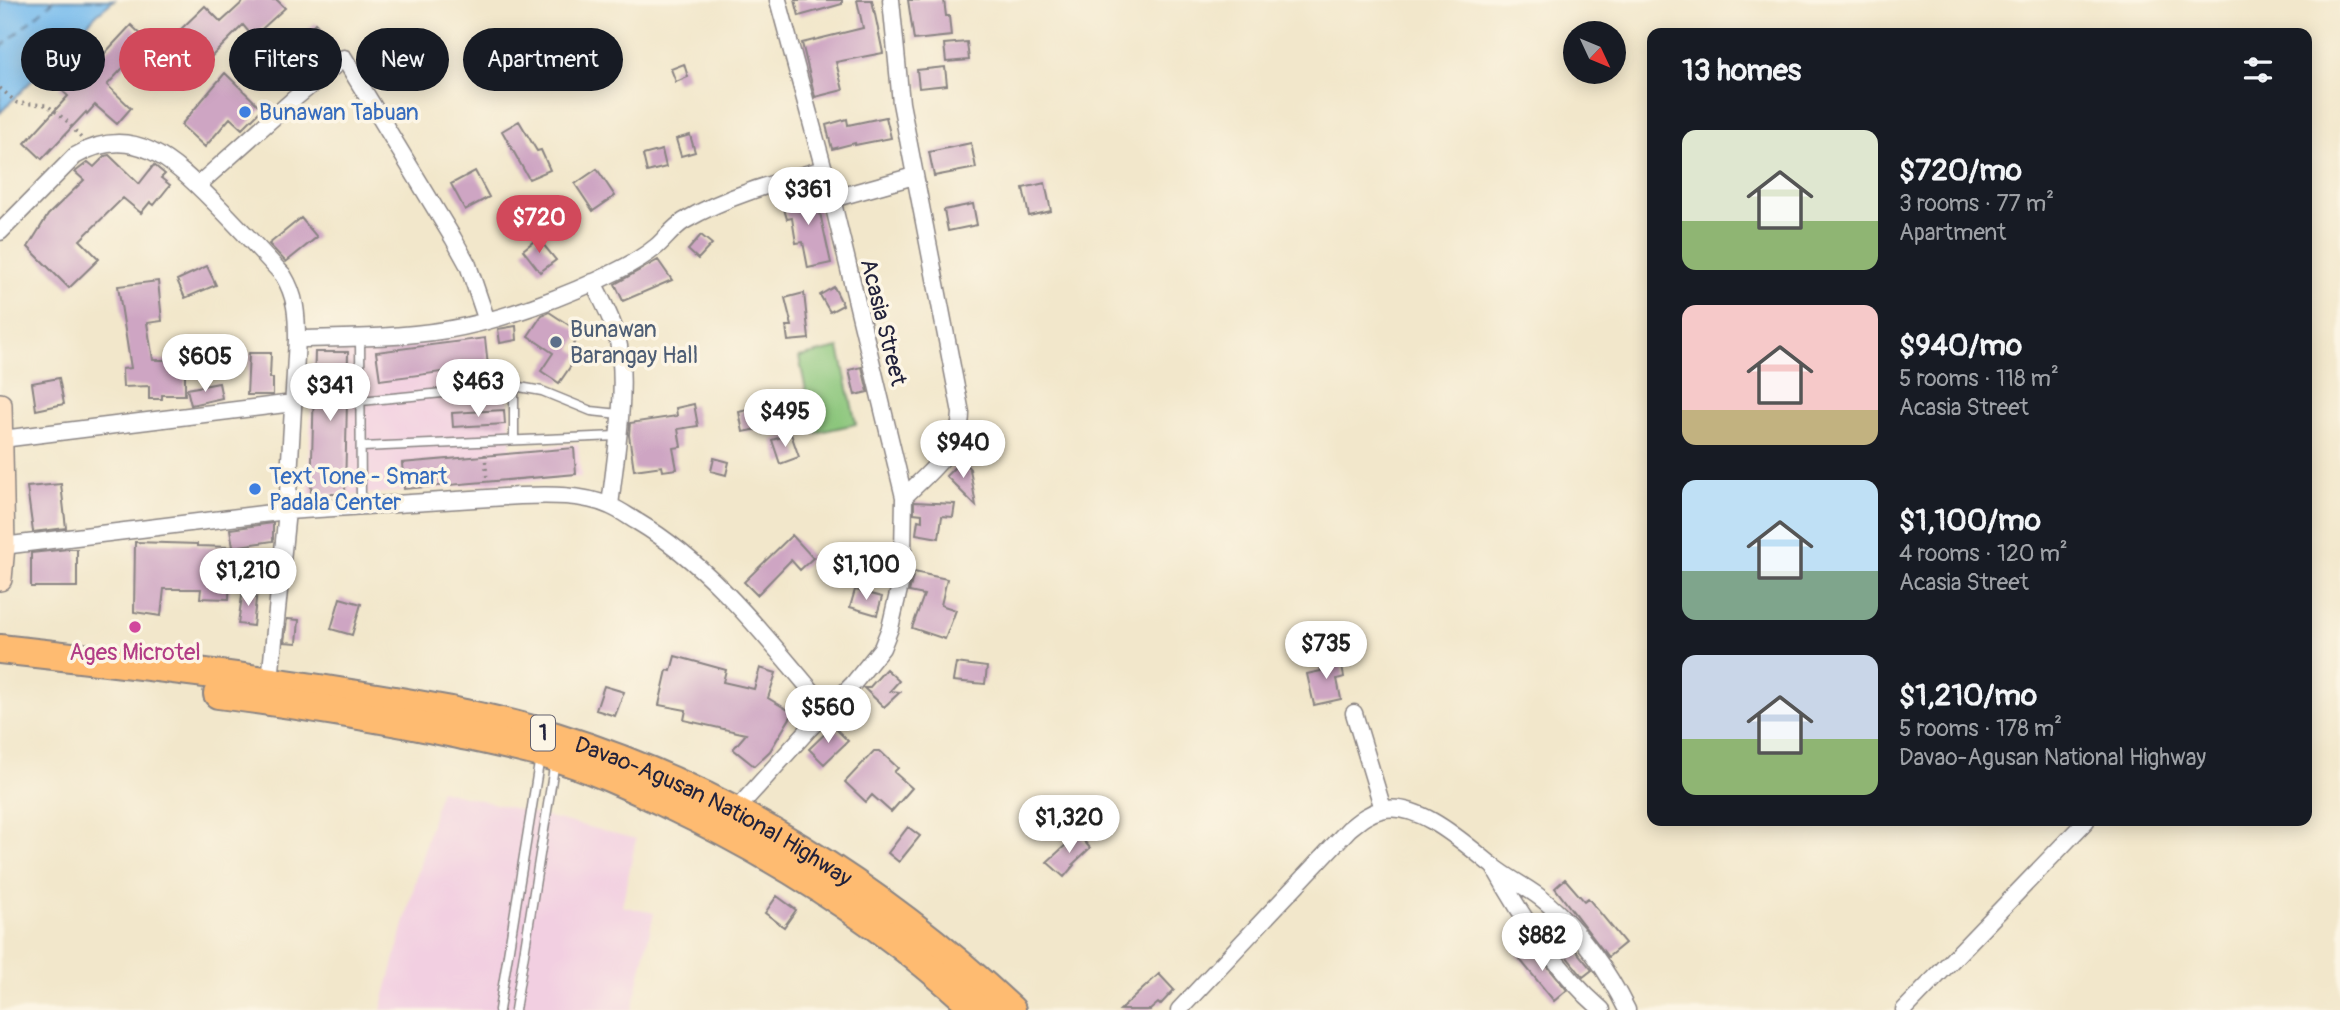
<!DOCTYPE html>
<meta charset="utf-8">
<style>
:root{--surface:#171b24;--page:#242831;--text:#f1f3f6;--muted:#9ea1a6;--accent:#d1495b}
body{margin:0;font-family:Pangolin,sans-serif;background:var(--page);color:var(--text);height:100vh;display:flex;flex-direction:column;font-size:26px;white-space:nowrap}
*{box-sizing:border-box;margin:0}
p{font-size:23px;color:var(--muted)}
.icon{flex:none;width:38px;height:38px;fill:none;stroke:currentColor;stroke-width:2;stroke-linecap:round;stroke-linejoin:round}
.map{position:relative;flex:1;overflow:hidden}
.details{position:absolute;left:1647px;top:28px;width:665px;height:798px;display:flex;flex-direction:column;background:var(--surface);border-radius:14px;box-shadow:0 4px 18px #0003}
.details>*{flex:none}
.guide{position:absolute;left:21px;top:28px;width:665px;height:63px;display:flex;gap:14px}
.needle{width:46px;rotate:134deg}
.controls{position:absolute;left:1563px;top:21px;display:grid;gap:14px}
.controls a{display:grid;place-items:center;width:63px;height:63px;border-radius:50%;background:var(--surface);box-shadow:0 4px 18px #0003;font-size:35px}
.price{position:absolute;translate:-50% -60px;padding:0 16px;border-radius:24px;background:#fff;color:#222;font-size:23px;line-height:46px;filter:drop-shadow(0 2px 4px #0008)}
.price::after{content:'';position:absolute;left:50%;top:42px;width:21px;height:16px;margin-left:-10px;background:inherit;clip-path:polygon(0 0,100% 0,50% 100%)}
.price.selected{background:var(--accent);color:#fff}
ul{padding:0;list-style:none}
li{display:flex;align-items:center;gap:21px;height:175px;padding:0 35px}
li span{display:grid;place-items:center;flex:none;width:196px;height:140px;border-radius:14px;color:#555}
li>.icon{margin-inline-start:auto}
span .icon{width:84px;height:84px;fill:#fffc;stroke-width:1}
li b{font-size:30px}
h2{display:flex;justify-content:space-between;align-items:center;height:84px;padding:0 35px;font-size:30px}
.chip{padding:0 24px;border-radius:32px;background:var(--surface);box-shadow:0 4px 18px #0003;font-size:24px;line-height:63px}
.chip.selected{background:var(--accent);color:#fff}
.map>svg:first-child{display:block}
.built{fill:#f2cfe1}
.green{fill:#8bc67b;stroke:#56745b;stroke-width:2}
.water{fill:#77bcee;stroke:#4c6f94;stroke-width:2}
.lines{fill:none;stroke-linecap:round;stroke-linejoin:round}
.ferry{stroke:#40587a;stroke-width:2;stroke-dasharray:9 7;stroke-linecap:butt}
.building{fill:#cea5c3}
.service-casing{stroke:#8a8483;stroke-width:11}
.minor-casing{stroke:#8a8483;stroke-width:19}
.secondary-casing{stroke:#8a8483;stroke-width:26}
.trunk-casing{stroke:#8a8483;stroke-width:32}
.path{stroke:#8a8483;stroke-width:3.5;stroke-dasharray:2 5;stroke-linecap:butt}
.service{stroke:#fff;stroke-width:8}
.minor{stroke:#fff;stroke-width:16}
.secondary{stroke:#ffe4c6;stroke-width:23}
.trunk{stroke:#febb71;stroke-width:28}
.shop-dot{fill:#3f7fe0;stroke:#fcf5e5;stroke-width:2.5}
.service-dot{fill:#5c6f8a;stroke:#fcf5e5;stroke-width:2.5}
.hotel-dot{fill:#d1479c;stroke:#fcf5e5;stroke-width:2.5}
.labels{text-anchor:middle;stroke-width:7;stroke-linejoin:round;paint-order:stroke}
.shield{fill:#fcf5e5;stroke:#63616e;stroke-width:2}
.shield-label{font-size:21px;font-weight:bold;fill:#22223b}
.shop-label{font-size:23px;fill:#366cbe;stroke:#fcf5e5;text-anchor:start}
.street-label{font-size:23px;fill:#22223b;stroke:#fcf5e5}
.service-label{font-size:23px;fill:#4e5e75;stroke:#fcf5e5;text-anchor:start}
.hotel-label{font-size:23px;fill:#b23c85;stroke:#fcf5e5}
</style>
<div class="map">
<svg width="2340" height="1010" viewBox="0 0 2340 1010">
<rect width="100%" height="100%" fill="#fcf5e5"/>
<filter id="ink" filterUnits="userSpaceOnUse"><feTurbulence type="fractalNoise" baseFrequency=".0143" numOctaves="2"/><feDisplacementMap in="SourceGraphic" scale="14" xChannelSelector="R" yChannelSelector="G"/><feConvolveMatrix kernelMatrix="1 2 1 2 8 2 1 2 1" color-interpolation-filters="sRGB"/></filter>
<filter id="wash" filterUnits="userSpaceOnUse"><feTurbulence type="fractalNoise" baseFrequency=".00686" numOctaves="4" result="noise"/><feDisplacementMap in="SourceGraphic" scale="28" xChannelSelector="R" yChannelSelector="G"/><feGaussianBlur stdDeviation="1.57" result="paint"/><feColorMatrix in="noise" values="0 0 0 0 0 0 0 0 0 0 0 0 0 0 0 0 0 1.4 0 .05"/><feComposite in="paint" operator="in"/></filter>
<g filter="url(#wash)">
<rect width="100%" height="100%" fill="#f2e7cb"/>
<path class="built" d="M488,334L492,395L508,394L511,448L578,444L581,477L308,499L313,349L376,348Z
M440,790L636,839L622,906L654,913L632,1010H381Z"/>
<path class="green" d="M839,348L856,424L815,433L799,357Z"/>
<path class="water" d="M0,0H114L97,14L0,113Z"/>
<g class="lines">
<path class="ferry" d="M0,48L54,0"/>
</g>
<g id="blocks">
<path class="building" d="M245,0H277L285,8L253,37L243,25L208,60L179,31L205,6L221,22Z
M795,0H842V4L799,16Z
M857,0H872L883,53L836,62L843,90L815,97L802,43L863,28Z
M908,0H944L946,16H949L951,36L914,40Z
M315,23L335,43L325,53L305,33Z
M131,25L148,41L107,85L131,108L117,124L95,105L87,114L86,112L42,159L25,143L68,96L59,88L82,62L90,69Z
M967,42L969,60L946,62L944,44Z
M684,64L688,77L676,82L671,69Z
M945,67L947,85L919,88L917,70Z
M225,73L262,109L242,129L230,118L205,147L181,125Z
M886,117L891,138L855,145V143L832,149L826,125L847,119L848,125Z
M519,121L537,151L541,150L550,170L529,179L502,131Z
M690,135L695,152L681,156L676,139Z
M971,143L976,168L934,176L929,152Z
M662,150L666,167L647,172L643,155Z
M109,155L139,184L154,165L165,174L161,178L170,185L154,205L150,202L141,213L123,198L80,240L99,259L69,288L28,247L48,215L84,180L75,172L88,162L94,167L105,156Z
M597,169L615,196L593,211L575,184Z
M475,171L489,197L465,210L451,184Z
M1045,183L1051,211L1029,216L1023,188Z
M815,190L831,263L808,268L803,242L796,243L792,218L787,219L781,199Z
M973,204L977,225L948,231L944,210Z
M301,218L317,237L286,262L269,244Z
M701,235L712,244L698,259L688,250Z
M538,238L556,260L540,272L523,250Z
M658,260L672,280L623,301L615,284Z
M207,266L216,285L185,298L177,280Z
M158,281L162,321L147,323L153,360H185V395H162V399H149V386L123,387L122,369L131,368L118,286Z
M834,287L843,305L830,312L820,295Z
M804,293L809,339L788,341L786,326H792L785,298Z
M549,312L581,333L571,349L579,354L559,383L541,371L553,353L528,336L542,315Z
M516,326L517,340L500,343L498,329Z
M485,338L488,366L380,380L376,352Z
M315,352H348L345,494H311Z
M249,353H271L270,378H273V395H247Z
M862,367L868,392L855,395L849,370Z
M59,378L64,404L36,410L32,383Z
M219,383L222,398L191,405L187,389Z
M694,404L698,426L678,429L681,447L673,448L677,469L663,471L662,466L634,470L629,435L630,423L677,416L676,408Z
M759,407L763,428L743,432L739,412Z
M504,410L505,424L453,427L452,413Z
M791,434L799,457L780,464L772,440Z
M574,448L576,474L404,489L402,463Z
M714,458L729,462L726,475L711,471Z
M962,460L970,469L976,506L946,476Z
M61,484L66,528L33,532L27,487Z
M914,502L955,504L953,517L942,516L939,538L916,534L918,520L922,521V514L914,513Z
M273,523V541L233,547L230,529Z
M792,535L813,558L800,570L791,560L757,595L744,582Z
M135,542L197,544V546L231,547L229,599L200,598L201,589H164L161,616L134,612Z
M68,549H77V587H31V553Z
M914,572L947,579L941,605L956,610L945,639L912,628L924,595L909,592Z
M243,589L257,591L253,626L238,624Z
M855,590L882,597L877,615L850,607Z
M340,598L361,604L352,635L331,629Z
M287,619L299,620L297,643L284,642Z
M675,656L726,670L723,682L754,689L760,668L776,673L768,698L793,713L770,751L754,766L733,749L746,734L684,720L686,710L659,705L667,670L671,671Z
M1340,656L1344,677L1337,679L1341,699L1314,705L1307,674L1321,671L1319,661Z
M956,663L987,667L985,684L953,681Z
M886,669L899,681L890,691L900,692L884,707L864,688H869Z
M604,686L624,692L615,716L596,710Z
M833,726L848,741L824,764L809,749Z
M874,751H880L898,768L894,772L912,788L891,812L872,795L866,802L845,782Z
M908,827L920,836L899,862L888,853Z
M1078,834L1090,848L1073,864L1074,865L1064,877L1047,862Z
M1565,879L1584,901L1588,898L1625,943L1608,957L1555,888Z
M777,896L796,910L784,927L765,913Z
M1555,925L1592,970L1583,977L1547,932Z
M1530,945L1567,990L1554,1001L1517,956Z
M1159,974L1174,990L1160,1005L1158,1003L1150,1010H1120Z"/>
</g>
</g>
<g filter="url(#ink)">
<use href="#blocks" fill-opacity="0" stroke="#8a8483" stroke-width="2"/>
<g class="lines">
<defs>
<path id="service" d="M360,338L361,506
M514,386V440
M361,401L514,386L542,391L591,411L619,414
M362,447L617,436
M499,1010L540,757
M515,1010L555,761"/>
<path id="minor" d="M891,0L901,103L961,413C961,449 928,473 904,497
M198,185L294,99L344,58L453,238L468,265L487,321
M832,199L914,176
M0,232L75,156C133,122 173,161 213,201C237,225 260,250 283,275C296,296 297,315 297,339L287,511L269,690
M593,282C602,300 612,318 617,337C629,382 615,458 610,506
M297,339C347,338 397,338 446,330C500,321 568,296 617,271C631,264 645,256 657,246C666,238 674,227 684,221C726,196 777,182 824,169
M2,439L293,403
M3,546L287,511L520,496C549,495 583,494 610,506C620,510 629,517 638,522C715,568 770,643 828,710
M1354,713L1383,809
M735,811L809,729L853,684L882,648L890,628L900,585L903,554L904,497L832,199L778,0
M1494,867C1523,919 1557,971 1602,1010
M1179,1010L1349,829C1359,821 1368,813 1381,810C1419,800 1466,845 1493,866C1510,880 1530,888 1547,903C1580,931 1608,971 1627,1010
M1904,1010L2086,821"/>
<path id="secondary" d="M0,405L3,546L0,579"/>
<g id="trunk">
<path id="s1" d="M0,649C117,662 234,675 351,694C419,705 490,716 556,737C727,790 881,888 1011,1010"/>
<path d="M218,694C297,704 376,717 454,733C486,740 520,747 552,756C593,768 632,787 670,805C782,858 887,926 978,1010"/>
</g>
</defs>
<use href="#service" class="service-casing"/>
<use href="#minor" class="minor-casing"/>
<use href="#secondary" class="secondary-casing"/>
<use href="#trunk" class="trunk-casing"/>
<path class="path" d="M0,88L17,103L47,105L68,122L81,138
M485,454L487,481"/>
<use href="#service" class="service"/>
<use href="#minor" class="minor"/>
<use href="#secondary" class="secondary"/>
<use href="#trunk" class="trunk"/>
</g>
</g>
<g class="shop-dot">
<circle cx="245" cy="112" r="7"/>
<circle cx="255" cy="489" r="7"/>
</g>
<circle class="service-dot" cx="556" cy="342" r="7"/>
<circle class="hotel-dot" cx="135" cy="627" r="7"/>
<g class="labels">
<rect class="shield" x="531" y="715.5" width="24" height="35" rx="5"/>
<g class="shield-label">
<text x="543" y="740">1</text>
</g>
<g class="shop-label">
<text x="259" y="120">Bunawan Tabuan</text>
<text x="269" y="484">Text Tone - Smart<tspan x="269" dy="26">Padala Center</tspan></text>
</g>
<g class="street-label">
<text transform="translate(884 322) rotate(76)" y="8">Acasia Street</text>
<text dy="8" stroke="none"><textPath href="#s1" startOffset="738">Davao-Agusan National Highway</textPath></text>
</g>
<g class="service-label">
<text x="570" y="337">Bunawan<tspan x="570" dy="26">Barangay Hall</tspan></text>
</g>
<g class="hotel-label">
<text x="135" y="660">Ages Microtel</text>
</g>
</g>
</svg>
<div class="controls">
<a><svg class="needle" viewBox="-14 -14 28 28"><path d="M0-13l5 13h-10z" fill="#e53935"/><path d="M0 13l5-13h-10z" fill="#9ea1a6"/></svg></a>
</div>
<b class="price" style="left:808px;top:227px">$361</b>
<b class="price selected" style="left:539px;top:255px">$720</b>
<b class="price" style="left:205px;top:394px">$605</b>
<b class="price" style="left:478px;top:419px">$463</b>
<b class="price" style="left:330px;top:423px">$341</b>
<b class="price" style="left:785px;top:449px">$495</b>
<b class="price" style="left:963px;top:480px">$940</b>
<b class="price" style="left:866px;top:602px">$1,100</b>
<b class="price" style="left:248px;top:608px">$1,210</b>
<b class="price" style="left:1326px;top:681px">$735</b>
<b class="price" style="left:828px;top:745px">$560</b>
<b class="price" style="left:1069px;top:855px">$1,320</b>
<b class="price" style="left:1542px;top:973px">$882</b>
<div class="guide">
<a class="chip">Buy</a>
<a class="chip selected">Rent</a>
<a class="chip">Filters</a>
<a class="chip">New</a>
<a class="chip">Apartment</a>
</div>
<section class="details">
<h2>13 homes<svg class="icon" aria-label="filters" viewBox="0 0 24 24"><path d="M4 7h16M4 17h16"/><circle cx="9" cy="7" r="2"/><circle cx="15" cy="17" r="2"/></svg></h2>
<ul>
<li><span style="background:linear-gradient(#dfe7d0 65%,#8fb573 0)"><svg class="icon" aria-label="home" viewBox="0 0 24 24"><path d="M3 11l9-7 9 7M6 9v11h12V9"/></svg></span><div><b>$720/mo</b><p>3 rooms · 77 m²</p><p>Apartment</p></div></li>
<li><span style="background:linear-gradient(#f6c9c9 75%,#c2b280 0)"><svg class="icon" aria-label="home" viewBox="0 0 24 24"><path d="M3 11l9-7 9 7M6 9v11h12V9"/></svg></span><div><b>$940/mo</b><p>5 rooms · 118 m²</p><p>Acasia Street</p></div></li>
<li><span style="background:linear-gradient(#bfe0f5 65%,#7fa58c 0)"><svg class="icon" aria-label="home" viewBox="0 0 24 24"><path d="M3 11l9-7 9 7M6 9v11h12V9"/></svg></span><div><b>$1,100/mo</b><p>4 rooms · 120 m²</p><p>Acasia Street</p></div></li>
<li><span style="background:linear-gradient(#c9d6e8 60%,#8fb573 0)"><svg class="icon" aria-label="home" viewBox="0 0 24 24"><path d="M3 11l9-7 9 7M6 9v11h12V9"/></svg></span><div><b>$1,210/mo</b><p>5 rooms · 178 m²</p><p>Davao-Agusan National Highway</p></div></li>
</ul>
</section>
</div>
